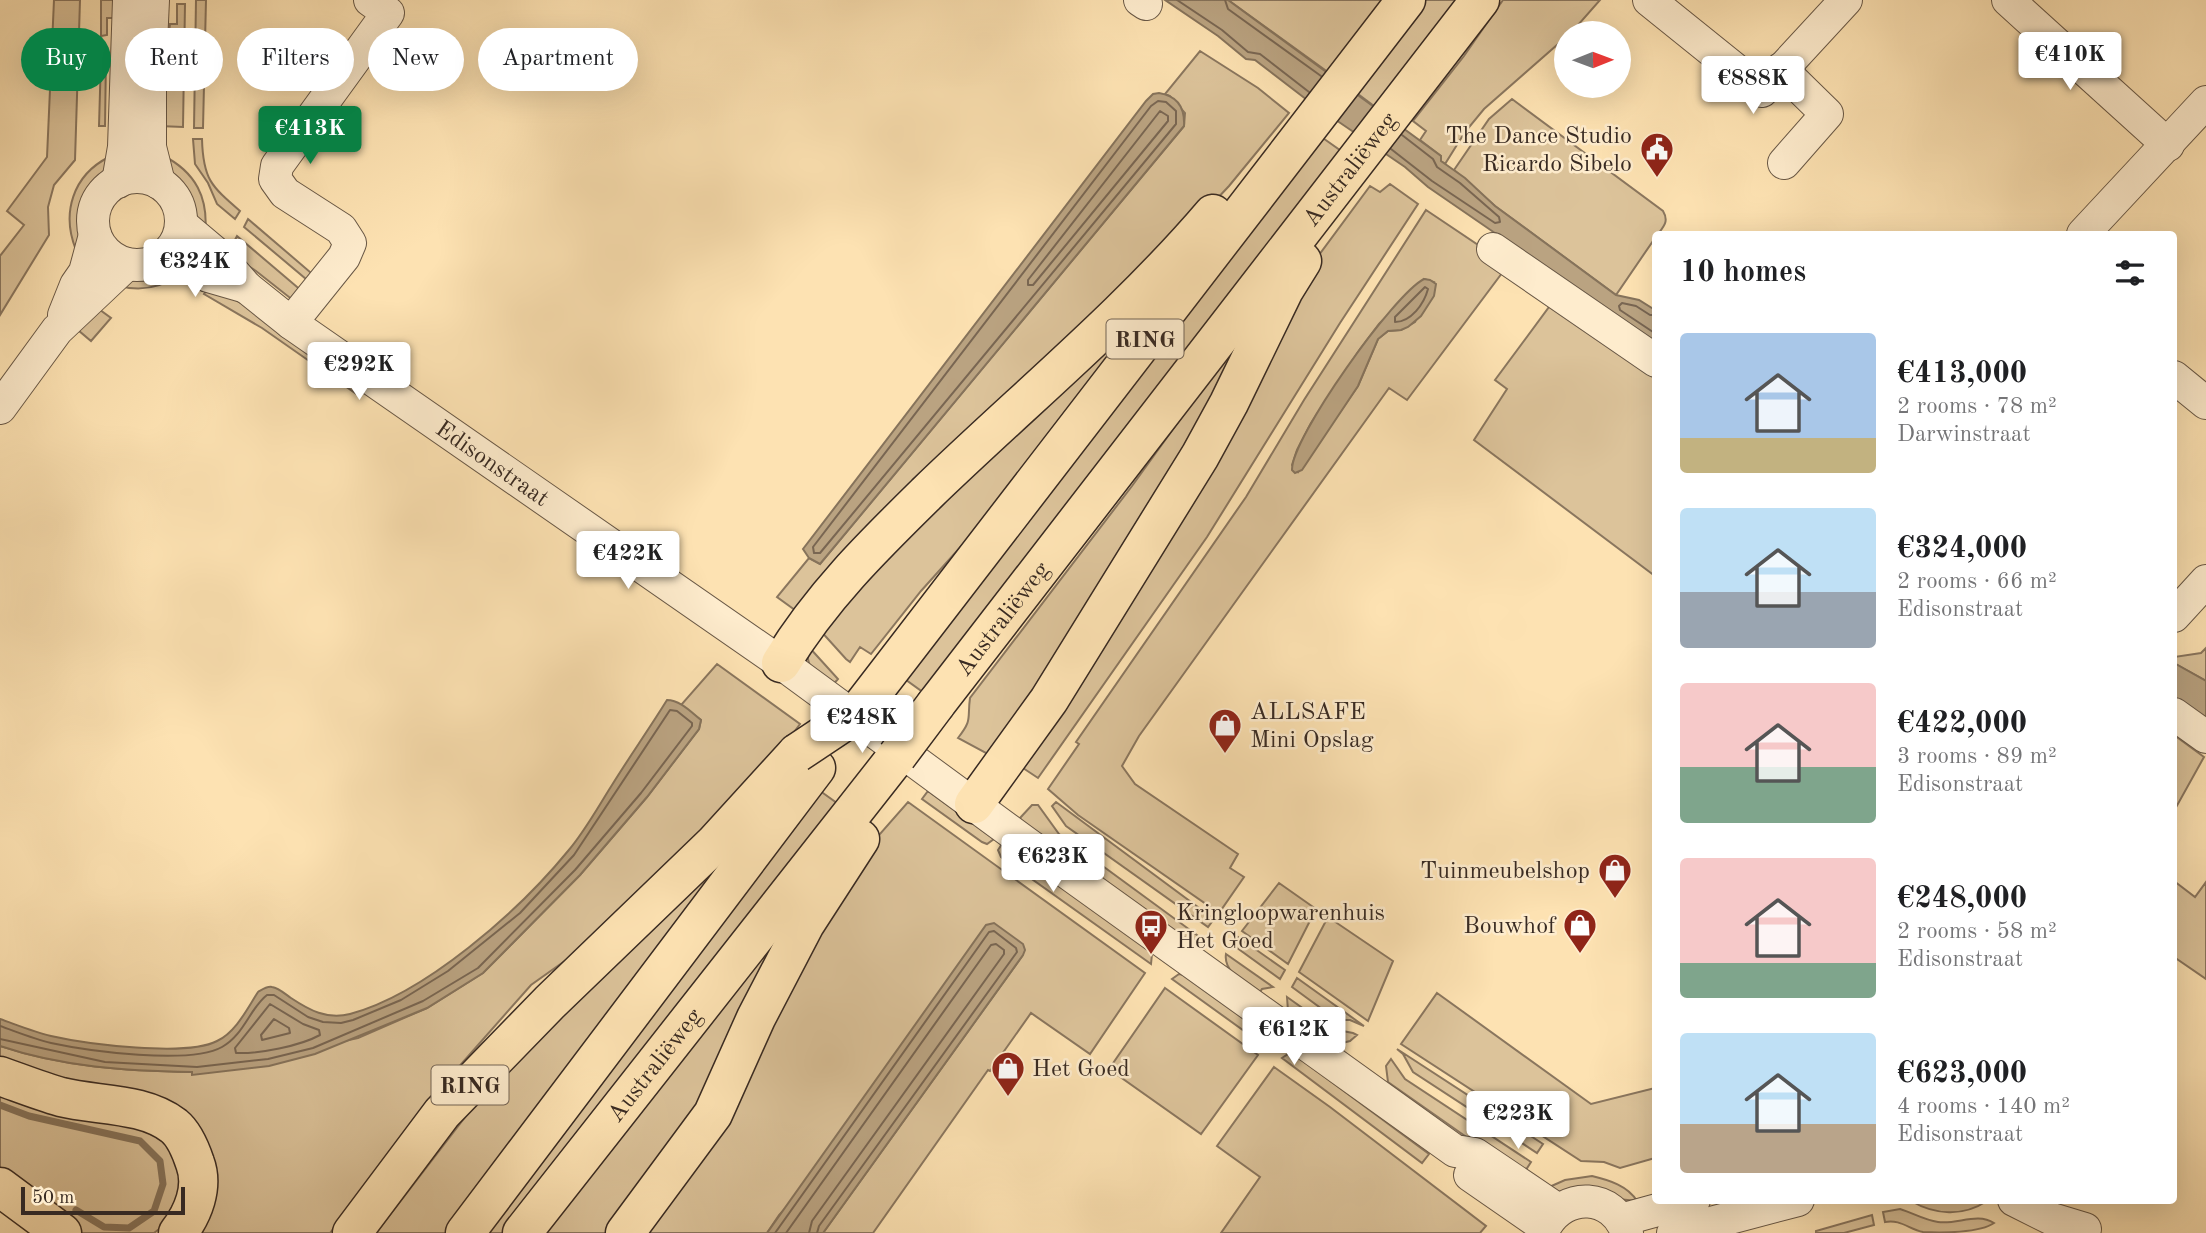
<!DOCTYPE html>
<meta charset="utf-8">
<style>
:root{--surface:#fff;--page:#f6f6f6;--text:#202124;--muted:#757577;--accent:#0b8043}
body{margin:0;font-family:"Old Standard TT",serif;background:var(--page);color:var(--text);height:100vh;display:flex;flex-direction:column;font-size:26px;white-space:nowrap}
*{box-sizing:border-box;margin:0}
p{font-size:23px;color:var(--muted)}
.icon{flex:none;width:38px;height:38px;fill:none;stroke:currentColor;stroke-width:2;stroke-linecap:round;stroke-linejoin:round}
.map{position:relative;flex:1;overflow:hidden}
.sheet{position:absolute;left:1652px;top:231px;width:525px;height:973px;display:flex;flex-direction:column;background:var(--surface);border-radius:7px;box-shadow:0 7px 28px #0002}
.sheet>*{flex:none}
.hud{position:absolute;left:21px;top:28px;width:665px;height:63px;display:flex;gap:14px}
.needle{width:46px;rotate:89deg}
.fabs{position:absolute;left:1554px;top:21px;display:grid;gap:14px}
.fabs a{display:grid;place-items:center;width:77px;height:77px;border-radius:50%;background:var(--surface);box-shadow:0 7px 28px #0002;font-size:35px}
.scale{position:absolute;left:21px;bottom:18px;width:164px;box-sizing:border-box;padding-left:7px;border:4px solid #382a22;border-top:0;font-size:19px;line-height:24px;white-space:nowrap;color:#382a22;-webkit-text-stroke:5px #feeccd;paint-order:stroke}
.price{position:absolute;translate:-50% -60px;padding:0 16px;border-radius:7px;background:#fff;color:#222;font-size:23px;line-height:46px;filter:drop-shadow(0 2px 4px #0008)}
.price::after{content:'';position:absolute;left:50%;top:42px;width:21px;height:16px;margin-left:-10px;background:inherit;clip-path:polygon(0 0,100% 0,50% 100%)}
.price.current{background:var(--accent);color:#fff}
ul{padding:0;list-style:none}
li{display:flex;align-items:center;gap:21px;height:175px;padding:0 28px}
li span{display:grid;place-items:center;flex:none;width:196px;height:140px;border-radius:7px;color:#555}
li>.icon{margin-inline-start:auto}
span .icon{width:84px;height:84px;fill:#fffc;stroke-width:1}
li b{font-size:30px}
h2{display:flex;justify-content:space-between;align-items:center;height:84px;padding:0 28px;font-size:30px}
.pill{padding:0 24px;border-radius:32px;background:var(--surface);box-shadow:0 7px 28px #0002;font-size:24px;line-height:63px}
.pill.current{background:var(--accent);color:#fff}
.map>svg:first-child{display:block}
.green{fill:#dcc39a;stroke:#8a765e;stroke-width:2;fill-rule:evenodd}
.water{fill:#baa381;stroke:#86735b;stroke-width:2}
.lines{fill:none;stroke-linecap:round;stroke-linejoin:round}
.shore{stroke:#796652;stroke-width:2}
.stream{stroke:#86735b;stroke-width:7}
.minor-casing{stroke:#695846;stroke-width:34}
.major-casing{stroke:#382a22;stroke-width:41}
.minor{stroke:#feeccd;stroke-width:32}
.major{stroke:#fde2b2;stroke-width:38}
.major-bridge-casing{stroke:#382a22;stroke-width:41;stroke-linecap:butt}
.major-bridge{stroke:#fde2b2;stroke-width:38}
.labels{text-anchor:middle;stroke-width:5;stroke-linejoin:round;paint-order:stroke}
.shield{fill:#feeccd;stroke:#736455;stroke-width:2}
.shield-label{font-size:23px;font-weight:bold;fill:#382a22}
.poi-label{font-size:24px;fill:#382a22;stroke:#feeccd;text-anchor:end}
.street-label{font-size:24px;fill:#382a22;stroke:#feeccd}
</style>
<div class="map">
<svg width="2206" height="1233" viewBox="0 0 2206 1233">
<rect width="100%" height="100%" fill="#fde2b2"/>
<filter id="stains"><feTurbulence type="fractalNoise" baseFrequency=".00286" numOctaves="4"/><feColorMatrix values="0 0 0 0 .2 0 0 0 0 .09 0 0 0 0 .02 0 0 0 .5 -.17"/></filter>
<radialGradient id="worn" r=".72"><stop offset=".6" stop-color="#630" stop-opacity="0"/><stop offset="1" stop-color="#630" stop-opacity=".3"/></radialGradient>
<path class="green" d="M54,0H80L75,160L54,185L48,207L49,235L0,315V256L24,225L7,211L47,157Z
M101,0H116L114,18H107V35L101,36Z
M196,0H206L203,128H194Z
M1228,0H1390L1332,75Z
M1424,0H1462L1378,109L1354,91Z
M1503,0H1600L1571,33H1566V37L1484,109L1465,132L1445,164L1441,161V156L1420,140L1426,131L1413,121L1464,56Z
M177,4H185L183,127L159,126L160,102L170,24H177Z
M1200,51L1258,88L1289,113L1229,186L1136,285L799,613L777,597L809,558L820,564L1184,126L1185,113L1170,96L1165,94Z
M101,57H106L105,126H99Z
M1512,99L1663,211C1669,221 1664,226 1658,234H1656L1655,238L1616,295L1495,206L1454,170L1489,119Z
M1320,136L1344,153L927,695L902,677Z
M193,139H202C203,179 211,186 240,211L235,219L217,204L208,183L195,164Z
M162,155C196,172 209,198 205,235L192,213L186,193L171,175Z
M109,157L104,177L91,191L86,201L83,213V228L76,250C61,213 73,175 109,157Z
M1390,184L1418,204L1340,323L1207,537L1038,778L1014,762L1299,282L1370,186L1380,192Z
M1426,210L1508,265L1407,400L1389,388L1139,736L1122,766L1135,784L1238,854L1230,868L1244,877L1219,913L1078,815L1048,789L1079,744L1076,742L1246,497L1304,400ZM1424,279L1434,282L1415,322L1401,330L1388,331L1378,339L1358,386L1298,472L1292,465L1297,450L1311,423L1360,349L1379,324Z
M248,219L317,278L312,284L244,227Z
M237,236L303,292L294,301L256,271L228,253Z
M1194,247L974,532L921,591L871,654L860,647L850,662L846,659L818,628Z
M162,270L181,274C161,288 139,292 116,285L135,275L148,274Z
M210,286L243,304L354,382L355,393L262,328L204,294Z
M1275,288L1224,399L997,759L958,738C973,719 967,719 970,698L1132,486Z
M1552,303L1655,375V576L1474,440L1507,389L1495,380Z
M96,307L111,318L91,341L78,330Z
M808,646L838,679L832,686C816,672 805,670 808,646Z
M2206,648V681L2174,663V657L2201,653Z
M717,664L800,724L774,759L590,943L531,985L456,1070L330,1233H191L201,1148L0,1068V1046C62,1067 127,1071 192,1072V1074L358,1038L427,1008L483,973L580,875L647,797L699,729L701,720L681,705Z
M2174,735L2204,757L2174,811Z
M816,788L841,806L506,1233H480Z
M928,791L994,839L987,844L982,842L922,799Z
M908,802L1145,973L1090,1054L1031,1013L990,1071L988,1070L873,1233H823L1023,955L779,1215L767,1233H642L852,873L879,835Z
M1056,802L1214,919L1208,927L1066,826L1052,806Z
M1032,805H1038L1059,834L1201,938L1194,940H1188L1022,822L1020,818Z
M740,838L448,1233H376L499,1073Z
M1002,844L1149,949L1152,954L1151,964L1001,857L998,850Z
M2174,881L2195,897L2206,882V979L2174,957Z
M1279,883L1316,909L1288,964L1242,931Z
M803,894L721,1068L610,1233H538Z
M1328,917L1393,961L1368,1021L1299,972Z
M1238,937L1285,970L1280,979L1233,945Z
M1226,954L1273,987L1262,989L1260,992C1246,982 1223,973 1226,954Z
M1179,974L1184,975L1266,1033L1267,1038L1265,1046L1172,979Z
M1297,978L1364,1026L1350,1020H1337L1292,987Z
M1165,988L1258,1055L1201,1134L1109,1069Z
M1437,993L1591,1104L1655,1088V1158L1620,1168L1604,1162L1581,1161L1401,1044Z
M1287,997L1332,1029L1353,1033L1357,1035L1350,1041L1338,1044L1337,1047L1288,1011Z
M1397,1049L1543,1144L1537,1153L1413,1072L1403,1054Z
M1291,1052L1429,1154L1422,1163L1282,1058Z
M1391,1059L1405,1079L1531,1162L1522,1176L1388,1082L1386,1066Z
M1274,1067L1330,1107L1486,1226L1480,1233H1221L1260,1177L1217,1146Z
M0,1082L158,1132L179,1161L182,1186L163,1226L154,1233H82L0,1171Z
M1592,1176C1609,1180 1628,1186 1637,1201L1561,1193L1547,1188L1565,1180Z
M1911,1201H1987C1963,1217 1935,1215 1911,1201Z
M1900,1209C1913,1213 1924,1220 1938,1222C1957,1225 1977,1212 1994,1223C1980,1233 1941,1233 1923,1232C1909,1229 1900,1219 1885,1222L1883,1212Z
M1872,1215L1874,1225L1844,1233H1816V1231Z"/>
<path class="water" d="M1165,0H1228L1441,156V161L1465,178L1495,206L1616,295L1639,300L1655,310V343L1428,187L1405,167L1311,103L1255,60L1246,59L1218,36Z
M1159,93C1178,96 1185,108 1184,126L820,564L809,558L803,549L1146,101L1153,94Z
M1424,279L1430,280L1436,284L1434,296L1421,316L1408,327L1401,330L1388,331L1378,339L1358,386L1302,470L1295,473L1292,470C1291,438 1394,294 1424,279Z
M2174,663L2206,681V722L2174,699Z
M667,700C680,700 691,712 701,720L699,729L647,797L580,875L483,973L427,1008L315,1054L269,1066L192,1075V1072C127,1071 62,1067 0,1046V1019C17,1025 34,1032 51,1036C86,1044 187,1057 217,1041C236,1032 247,1009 258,992C263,989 267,986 272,987C279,988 285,994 291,998C309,1010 327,1020 350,1014C425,994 519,911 568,851C585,831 598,807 612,785C630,756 649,729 667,700Z
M994,923L1023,944L1025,950L1023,955L823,1233H767L986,925Z"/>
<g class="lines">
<path class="shore" d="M1177,0L1222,30L1248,52L1260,54L1309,92
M1225,0L1228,9L1321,76
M1158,101L1166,102L1176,111V124L820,553H814L813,547L1151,106Z
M1160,111L1168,116V121L1033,285H1028V280Z
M1391,149L1432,181L1495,223L1500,222L1499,217L1460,183L1437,167L1433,159L1402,135
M1425,287L1428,289C1424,304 1411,322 1395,322V317Z
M1656,315H1650L1636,306L1622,303L1619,306L1620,310L1656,334
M270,1004L303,1024L319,1030L320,1035C300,1046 259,1054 236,1053L235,1048Z
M274,1019L289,1028L290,1033L262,1040L261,1035Z
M0,1026C17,1032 34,1039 51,1043C88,1051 190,1065 222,1047C244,1035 250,1008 267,995H274L308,1017L323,1022L341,1023L353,1020L401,1000L448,971L520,913L574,855L670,710L677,711L692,723V726L641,793L575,870L478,968L423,1001L313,1048L268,1059L197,1067L105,1062L0,1039
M775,1233L989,932L994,931L1016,948L1017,952L819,1226L817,1233
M786,1233L991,945L996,944L1004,950V954L812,1221L809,1233"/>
<path class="stream" d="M0,1105L29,1116L140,1141L160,1161L163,1184L154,1211L129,1228L104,1227L76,1210"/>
<defs>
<g id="minor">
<path d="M153,0L150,66V147L159,183"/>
<path d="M1140,0L1146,4"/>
<path d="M1649,0L1762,91L1846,0"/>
<path d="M2008,0L2168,145"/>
<path d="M1781,69L1827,114L1784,163"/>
<circle cx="137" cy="221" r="44"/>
<path d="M118,182L124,147L129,0"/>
<path id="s1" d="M181,224L219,256L246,287L291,323L781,663L1026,843L1455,1151L1475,1154L1558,1210"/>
<path d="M2083,234L2206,102"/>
<path d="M1493,249L1656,361"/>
<path d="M166,255L208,276L246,287"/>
<path d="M64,315L76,285L85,272L95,235"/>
<path d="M291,323L344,257L350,243L341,229L285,193L275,179L277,166L388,13L370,0"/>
<path d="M2174,377L2206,403"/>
<path d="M0,408L57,330L127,264"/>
<path d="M2174,616L2206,581"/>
<path d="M2174,714L2206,737"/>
<path d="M1470,1175L1545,1227"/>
<path d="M2014,1200L2052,1219L2085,1229"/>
<path d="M1621,1220L1694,1200"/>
<path d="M1545,1227C1565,1191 1613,1193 1627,1233"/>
<path d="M1673,1233L1798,1200"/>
</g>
<g id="major">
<path d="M781,663C821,597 872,547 926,494C1022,401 1126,316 1213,214"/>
<path id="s2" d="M936,704L1480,0"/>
<path d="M857,713L1406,0"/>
<path d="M974,804L1049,700L1200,456L1229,403L1284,290L1302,261"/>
<path d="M0,1076C20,1083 40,1091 61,1097C97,1106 143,1102 174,1126C185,1135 191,1151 195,1163C204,1187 193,1214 178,1233"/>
<path d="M0,1187L62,1233"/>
<path d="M352,1233L442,1113L550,1002L714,844L797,753"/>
<path d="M465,1233L816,768"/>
<path id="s3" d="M522,1233L897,756"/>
<path d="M625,1233L713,1114L756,1018L805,924L860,839"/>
</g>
</defs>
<use href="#minor" class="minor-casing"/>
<use href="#major" class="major-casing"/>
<use href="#minor" class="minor"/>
<use href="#major" class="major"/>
<defs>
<path id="major-bridge" d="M797,753L857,713
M897,756L936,704"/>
</defs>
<use href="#major-bridge" class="major-bridge-casing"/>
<use href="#major-bridge" class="major-bridge"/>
</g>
<defs>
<symbol id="civic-pin" viewBox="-11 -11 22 30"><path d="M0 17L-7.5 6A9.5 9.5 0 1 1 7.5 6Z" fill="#8f2418" stroke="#feeccd"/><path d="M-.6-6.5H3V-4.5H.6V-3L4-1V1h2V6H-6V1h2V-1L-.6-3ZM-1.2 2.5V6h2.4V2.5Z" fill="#fff"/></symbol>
<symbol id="shop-pin" viewBox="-11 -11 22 30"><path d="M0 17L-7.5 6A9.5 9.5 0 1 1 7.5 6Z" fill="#8f2418" stroke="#feeccd"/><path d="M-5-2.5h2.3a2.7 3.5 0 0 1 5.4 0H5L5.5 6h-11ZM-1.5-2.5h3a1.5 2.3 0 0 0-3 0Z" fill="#fff"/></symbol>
<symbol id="bus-pin" viewBox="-11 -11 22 30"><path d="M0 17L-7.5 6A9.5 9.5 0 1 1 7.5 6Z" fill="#8f2418" stroke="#feeccd"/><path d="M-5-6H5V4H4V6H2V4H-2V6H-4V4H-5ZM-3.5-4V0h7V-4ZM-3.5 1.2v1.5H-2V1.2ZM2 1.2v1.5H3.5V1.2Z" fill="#fff"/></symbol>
</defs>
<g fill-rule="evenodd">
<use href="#civic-pin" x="1638" y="130" width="38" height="52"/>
<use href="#shop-pin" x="1206" y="706" width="38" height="52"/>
<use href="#shop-pin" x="1596" y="851" width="38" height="52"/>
<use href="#shop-pin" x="1561" y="906" width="38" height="52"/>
<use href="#bus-pin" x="1132" y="907" width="38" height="52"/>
<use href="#shop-pin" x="989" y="1049" width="38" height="52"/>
</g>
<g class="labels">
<g class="shield">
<rect x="1106.5" y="319.5" width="77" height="39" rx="5"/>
<rect x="431.5" y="1065.5" width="77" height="39" rx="5"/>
</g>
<g class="shield-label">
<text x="1145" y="347">RING</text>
<text x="470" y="1093">RING</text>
</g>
<g class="poi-label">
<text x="1632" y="143">The Dance Studio<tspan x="1632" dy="28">Ricardo Sibelo</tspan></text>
<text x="1250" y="719" text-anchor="start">ALLSAFE<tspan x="1250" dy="28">Mini Opslag</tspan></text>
<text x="1590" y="878">Tuinmeubelshop</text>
<text x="1176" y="920" text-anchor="start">Kringloopwarenhuis<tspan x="1176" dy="28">Het Goed</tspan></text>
<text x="1556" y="933">Bouwhof</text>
<text x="1032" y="1076" text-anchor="start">Het Goed</text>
</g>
<g class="street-label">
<text dy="8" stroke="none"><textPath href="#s2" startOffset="676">Australiëweg</textPath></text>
<text dy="8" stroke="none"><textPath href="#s1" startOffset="394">Edisonstraat</textPath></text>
<text dy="8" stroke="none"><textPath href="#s2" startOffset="108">Australiëweg</textPath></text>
<text dy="8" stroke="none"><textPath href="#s3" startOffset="214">Australiëweg</textPath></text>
</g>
</g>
<rect width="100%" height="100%" filter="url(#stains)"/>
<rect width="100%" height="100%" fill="url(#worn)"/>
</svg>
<div class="fabs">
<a><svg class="needle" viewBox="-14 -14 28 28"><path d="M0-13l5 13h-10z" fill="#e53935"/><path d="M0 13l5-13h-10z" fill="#757577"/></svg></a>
</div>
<div class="scale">50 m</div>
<b class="price" style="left:2070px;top:92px">€410K</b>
<b class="price" style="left:1753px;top:116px">€888K</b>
<b class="price current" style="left:310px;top:166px">€413K</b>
<b class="price" style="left:195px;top:299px">€324K</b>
<b class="price" style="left:359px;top:402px">€292K</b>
<b class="price" style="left:628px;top:591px">€422K</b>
<b class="price" style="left:862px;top:755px">€248K</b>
<b class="price" style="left:1053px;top:894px">€623K</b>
<b class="price" style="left:1294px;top:1067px">€612K</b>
<b class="price" style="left:1518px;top:1151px">€223K</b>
<div class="hud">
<a class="pill current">Buy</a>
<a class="pill">Rent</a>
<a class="pill">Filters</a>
<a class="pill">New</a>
<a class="pill">Apartment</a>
</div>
<section class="sheet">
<h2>10 homes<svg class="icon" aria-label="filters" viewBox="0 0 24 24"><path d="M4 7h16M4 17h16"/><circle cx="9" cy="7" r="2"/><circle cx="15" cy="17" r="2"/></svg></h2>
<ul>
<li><span style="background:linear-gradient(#a9c7e8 75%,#c2b280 0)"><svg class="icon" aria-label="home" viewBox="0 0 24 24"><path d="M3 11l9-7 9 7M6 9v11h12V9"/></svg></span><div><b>€413,000</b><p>2 rooms · 78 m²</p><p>Darwinstraat</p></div></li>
<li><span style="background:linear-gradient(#bfe0f5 60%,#9aa5b1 0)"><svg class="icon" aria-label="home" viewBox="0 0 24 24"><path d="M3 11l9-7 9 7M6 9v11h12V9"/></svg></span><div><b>€324,000</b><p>2 rooms · 66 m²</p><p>Edisonstraat</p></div></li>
<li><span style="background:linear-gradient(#f6c9c9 60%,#7fa58c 0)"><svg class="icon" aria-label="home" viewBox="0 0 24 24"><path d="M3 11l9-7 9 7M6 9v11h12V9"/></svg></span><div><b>€422,000</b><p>3 rooms · 89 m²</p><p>Edisonstraat</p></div></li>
<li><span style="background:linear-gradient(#f6c9c9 75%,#7fa58c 0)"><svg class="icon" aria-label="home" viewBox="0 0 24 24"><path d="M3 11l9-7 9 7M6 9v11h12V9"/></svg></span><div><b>€248,000</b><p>2 rooms · 58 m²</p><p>Edisonstraat</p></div></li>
<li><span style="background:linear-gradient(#bfe0f5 65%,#b9a48a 0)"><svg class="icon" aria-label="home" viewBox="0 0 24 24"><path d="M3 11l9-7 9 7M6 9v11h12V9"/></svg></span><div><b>€623,000</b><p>4 rooms · 140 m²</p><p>Edisonstraat</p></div></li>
</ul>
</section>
</div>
